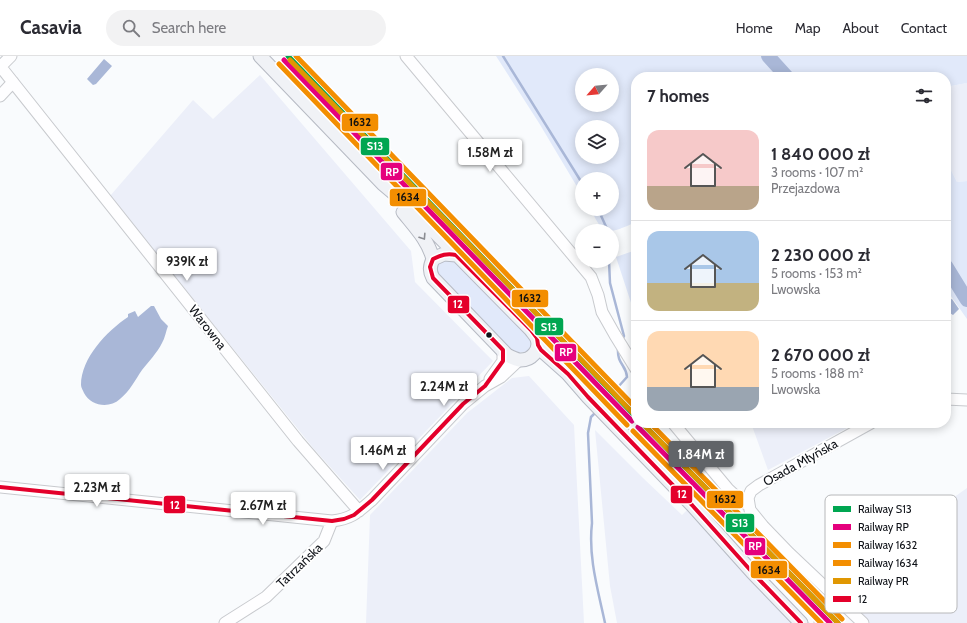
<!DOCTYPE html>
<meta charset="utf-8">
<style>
:root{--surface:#fff;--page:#f2f2f3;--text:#2b2b33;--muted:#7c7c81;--line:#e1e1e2;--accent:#616468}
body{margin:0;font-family:Cabin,sans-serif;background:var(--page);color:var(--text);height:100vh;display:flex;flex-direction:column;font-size:15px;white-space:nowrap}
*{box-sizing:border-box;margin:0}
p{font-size:13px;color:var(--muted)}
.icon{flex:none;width:22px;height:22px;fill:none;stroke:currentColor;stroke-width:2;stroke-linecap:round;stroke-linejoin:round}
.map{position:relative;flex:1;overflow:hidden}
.panel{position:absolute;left:631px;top:16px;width:320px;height:356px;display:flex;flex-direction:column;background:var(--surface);border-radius:16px;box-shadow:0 2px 10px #0003}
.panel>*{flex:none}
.needle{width:26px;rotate:243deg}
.controls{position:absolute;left:575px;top:12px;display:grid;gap:8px}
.controls a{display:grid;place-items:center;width:44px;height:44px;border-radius:50%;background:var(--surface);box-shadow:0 2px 10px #0003;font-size:20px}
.price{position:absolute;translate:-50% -34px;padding:0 9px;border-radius:4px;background:#fff;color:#222;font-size:13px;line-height:26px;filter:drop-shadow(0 1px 2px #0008)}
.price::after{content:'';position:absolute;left:50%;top:24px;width:12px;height:9px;margin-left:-6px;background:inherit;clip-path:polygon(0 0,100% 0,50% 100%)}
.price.current{background:var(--accent);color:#fff}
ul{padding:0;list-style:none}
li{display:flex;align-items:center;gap:12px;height:100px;padding:0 16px}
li+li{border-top:1px solid var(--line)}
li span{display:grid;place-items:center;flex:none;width:112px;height:80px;border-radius:12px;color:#555}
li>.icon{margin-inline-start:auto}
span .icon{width:48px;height:48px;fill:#fffc;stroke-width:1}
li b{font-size:17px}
h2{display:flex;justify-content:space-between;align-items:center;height:48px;padding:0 16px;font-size:17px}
header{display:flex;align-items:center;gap:24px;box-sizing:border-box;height:56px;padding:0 20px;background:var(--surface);border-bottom:1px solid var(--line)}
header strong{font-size:19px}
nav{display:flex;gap:22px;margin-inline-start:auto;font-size:14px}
.search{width:280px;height:36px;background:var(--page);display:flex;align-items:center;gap:10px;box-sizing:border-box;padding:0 14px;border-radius:22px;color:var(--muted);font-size:15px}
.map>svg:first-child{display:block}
.built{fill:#eceff9}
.green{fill:#e1e9fa;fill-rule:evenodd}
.water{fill:#a9b7d7}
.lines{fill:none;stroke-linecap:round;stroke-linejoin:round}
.stream{stroke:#a9b7d7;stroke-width:2.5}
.river{stroke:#a9b7d7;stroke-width:14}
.minor-casing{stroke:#c8cace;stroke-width:13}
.major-casing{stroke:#b6bac3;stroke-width:15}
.minor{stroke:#fefeff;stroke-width:11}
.major{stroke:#f0f2f6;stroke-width:13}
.bus-1-casing{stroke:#fff;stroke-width:7}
.bus-1{stroke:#e4002b;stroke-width:4}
.rail-1-casing{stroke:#fff;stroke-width:8}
.rail-2-casing{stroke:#fff;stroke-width:8}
.rail-3-casing{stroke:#fff;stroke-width:8}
.rail-4-casing{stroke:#fff;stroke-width:8}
.rail-5-casing{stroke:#fff;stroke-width:8}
.rail-1{stroke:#00a651;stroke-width:5}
.rail-2{stroke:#e5007d;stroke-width:5}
.rail-3{stroke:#f38e01;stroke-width:5}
.rail-4{stroke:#f38e01;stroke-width:5}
.rail-5{stroke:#e09702;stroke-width:5}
.oneway{stroke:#8b8d92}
.bus-dot{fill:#0f1218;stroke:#fff;stroke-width:1.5}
.labels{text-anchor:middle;stroke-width:4;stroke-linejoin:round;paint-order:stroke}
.street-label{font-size:13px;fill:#0f1218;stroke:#fff}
.key{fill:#fff;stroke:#b7b8ba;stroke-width:1}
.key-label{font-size:11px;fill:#0f1218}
.line-badge{stroke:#fff;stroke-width:1.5}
.badge-label{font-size:11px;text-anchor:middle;font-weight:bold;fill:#fff}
.pale-badge-label{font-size:11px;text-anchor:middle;font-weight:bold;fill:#111}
</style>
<header>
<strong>Casavia</strong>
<div class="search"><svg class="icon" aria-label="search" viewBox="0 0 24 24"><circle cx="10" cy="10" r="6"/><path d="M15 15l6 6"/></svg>Search here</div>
<nav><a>Home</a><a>Map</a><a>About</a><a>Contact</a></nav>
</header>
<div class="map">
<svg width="967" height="567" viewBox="0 0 967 567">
<rect width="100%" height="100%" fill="#f9fbfd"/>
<path class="built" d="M260,19L411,195L415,226L493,305L360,444L314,393L110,140L193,44L213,63Z
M967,27V125L957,126L946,104V31Z
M529,320L574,369L584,567H366L370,459L467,357L512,322Z
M751,367H848L849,371L768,414Z
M595,374L643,422L682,459L692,449L755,510L810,567H617L610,530Z
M967,432V567H870L844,542L866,519L869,521L915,469Z"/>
<path class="green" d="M496,0H967V27L946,31V21H636V166C626,170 609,180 602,172C597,167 594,159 590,153H612V123H582V139L539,67ZM582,19H612V49H582ZM582,71H612V101H582Z
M946,104L957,126L967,125V263L946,233Z
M636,194V262L616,201Z
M445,202L457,205L528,275L532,285V292C523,298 519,298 510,293L440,226L437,212L438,205Z"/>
<path class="water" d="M104,3L112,10L96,28L93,29L87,23Z
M952,243L959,253L953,259C947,256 944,250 948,244Z
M151,250H154L161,263L168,270C166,275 165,282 162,287C157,297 149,305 142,314C135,324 130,335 120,343C109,353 91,350 84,337C83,334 81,332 81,329C81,302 107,275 128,261V258L135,255L138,261Z"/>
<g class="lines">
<path class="stream" d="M503,0L582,127
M598,153L608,175
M609,205L610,227L624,280L622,284
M601,350L627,321C626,308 617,309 618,292
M597,355L591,361L588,377L592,467C588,501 598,534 605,567"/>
<path class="river" d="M768,0L787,21
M946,210L967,244"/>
<defs>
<path id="minor" d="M406,0L591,221L598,239L602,256L615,279L636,313
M0,10L298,385L359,455
M0,11L11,0
M0,40L13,26
M490,323L503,305V294
M946,343L967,344
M673,367L728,433L740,444L748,449
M0,431L332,465C351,463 357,457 372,444L463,348L485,330L501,321L519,304
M225,567L266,541L324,485L332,465
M820,567L842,545
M863,567L789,497L763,470L750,454L748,442L751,435L759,429L871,367"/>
<path id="major" d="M260,0L383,128L409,150L531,274C533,277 536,280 537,283C541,294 531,305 519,304C515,303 511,301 507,299L433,222C429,215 430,210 433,203L444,198L456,199
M403,156C415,171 428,184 433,203
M538,289L541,294L568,318L588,341L692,449L752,516L801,567"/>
</defs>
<use href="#minor" class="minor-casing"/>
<use href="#major" class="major-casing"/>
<use href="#minor" class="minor"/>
<use href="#major" class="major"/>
<defs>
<path id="bus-1" d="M0,431L332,465L344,463L354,459L372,444L463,348L485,330L503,305V294L433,222L430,211L433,203C441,199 447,197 456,199L531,274L537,282L538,289L541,294L568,318L588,341L692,449L752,516L801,567"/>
</defs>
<use href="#bus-1" class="bus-1-casing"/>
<use href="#bus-1" class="bus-1"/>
<defs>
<path id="rail-1" d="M288,0L636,361
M642,367L838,567"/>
<path id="rail-2" d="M284,4L632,365
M638,371L830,567"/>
<path id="rail-3" d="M296,0L636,352
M650,367L842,563"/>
<path id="rail-4" d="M279,8L627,369
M633,375L821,567"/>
<path id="rail-5" d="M290,4L632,356
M646,371L838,567"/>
</defs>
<use href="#rail-1" class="rail-1-casing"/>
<use href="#rail-2" class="rail-2-casing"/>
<use href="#rail-3" class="rail-3-casing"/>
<use href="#rail-4" class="rail-4-casing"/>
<use href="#rail-5" class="rail-5-casing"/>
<use href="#rail-1" class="rail-1"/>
<use href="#rail-2" class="rail-2"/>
<use href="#rail-3" class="rail-3"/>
<use href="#rail-4" class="rail-4"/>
<use href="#rail-5" class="rail-5"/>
</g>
<defs><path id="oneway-chevron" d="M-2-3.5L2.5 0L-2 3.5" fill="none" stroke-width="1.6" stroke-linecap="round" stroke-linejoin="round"/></defs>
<use class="oneway" href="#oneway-chevron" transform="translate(423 181) rotate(57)"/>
<circle class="bus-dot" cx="489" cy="279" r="3.5"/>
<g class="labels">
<g class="street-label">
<text transform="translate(208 271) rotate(52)" y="5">Warowna</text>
<text transform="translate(800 406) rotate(-29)" y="5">Osada Młyńska</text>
<text transform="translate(299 509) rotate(-44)" y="5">Tatrzańska</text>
</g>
</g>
<rect x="825" y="439" width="132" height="118" rx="6" class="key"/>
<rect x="833" y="450" width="18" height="6" fill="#00a651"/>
<rect x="833" y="468" width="18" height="6" fill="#e5007d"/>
<rect x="833" y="486" width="18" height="6" fill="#f38e01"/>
<rect x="833" y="504" width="18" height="6" fill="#f38e01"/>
<rect x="833" y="522" width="18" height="6" fill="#e09702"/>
<rect x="833" y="540" width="18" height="6" fill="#e4002b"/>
<g class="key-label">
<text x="858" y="457">Railway S13</text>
<text x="858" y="475">Railway RP</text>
<text x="858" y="493">Railway 1632</text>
<text x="858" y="511">Railway 1634</text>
<text x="858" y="529">Railway PR</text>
<text x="858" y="547">12</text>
</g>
<g class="line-badge">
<rect x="341" y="57" width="38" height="19" rx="4" fill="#f38e01"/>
<rect x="360" y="81" width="30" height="19" rx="4" fill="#00a651"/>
<rect x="380" y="106" width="23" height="19" rx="4" fill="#e5007d"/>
<rect x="389" y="132" width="38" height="19" rx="4" fill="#f38e01"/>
<rect x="511" y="233" width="38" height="19" rx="4" fill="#f38e01"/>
<rect x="447" y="239" width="23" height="19" rx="4" fill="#e4002b"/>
<rect x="534" y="261" width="30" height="19" rx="4" fill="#00a651"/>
<rect x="554" y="287" width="23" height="19" rx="4" fill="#e5007d"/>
<rect x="670" y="429" width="23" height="19" rx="4" fill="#e4002b"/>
<rect x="706" y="434" width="38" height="19" rx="4" fill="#f38e01"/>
<rect x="163" y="439" width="23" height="19" rx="4" fill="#e4002b"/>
<rect x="725" y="457" width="30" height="20" rx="4" fill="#00a651"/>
<rect x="744" y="481" width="22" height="19" rx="4" fill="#e5007d"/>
<rect x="750" y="504" width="38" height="19" rx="4" fill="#f38e01"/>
</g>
<g class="badge-label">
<text x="375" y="94">S13</text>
<text x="392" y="120">RP</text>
<text x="458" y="252">12</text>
<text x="549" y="275">S13</text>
<text x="566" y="300">RP</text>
<text x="682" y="442">12</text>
<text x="175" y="453">12</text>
<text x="740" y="471">S13</text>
<text x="755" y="494">RP</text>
</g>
<g class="pale-badge-label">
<text x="360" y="70">1632</text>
<text x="408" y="145">1634</text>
<text x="530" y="246">1632</text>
<text x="725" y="447">1632</text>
<text x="769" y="518">1634</text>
</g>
</svg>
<div class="controls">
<a><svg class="needle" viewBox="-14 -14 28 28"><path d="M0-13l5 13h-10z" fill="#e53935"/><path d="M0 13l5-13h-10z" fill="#7c7c81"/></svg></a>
<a><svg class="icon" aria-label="layers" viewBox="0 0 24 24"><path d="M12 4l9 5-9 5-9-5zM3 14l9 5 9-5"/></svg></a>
<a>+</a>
<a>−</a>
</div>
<b class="price" style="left:490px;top:117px">1.58M zł</b>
<b class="price" style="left:187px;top:226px">939K zł</b>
<b class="price" style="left:444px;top:351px">2.24M zł</b>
<b class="price" style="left:383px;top:415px">1.46M zł</b>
<b class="price current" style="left:701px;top:419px">1.84M zł</b>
<b class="price" style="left:97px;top:452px">2.23M zł</b>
<b class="price" style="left:263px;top:470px">2.67M zł</b>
<section class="panel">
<h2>7 homes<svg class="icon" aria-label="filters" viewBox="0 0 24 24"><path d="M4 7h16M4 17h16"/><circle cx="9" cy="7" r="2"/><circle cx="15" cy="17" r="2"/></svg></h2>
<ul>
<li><span style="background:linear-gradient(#f6c9c9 70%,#b9a48a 0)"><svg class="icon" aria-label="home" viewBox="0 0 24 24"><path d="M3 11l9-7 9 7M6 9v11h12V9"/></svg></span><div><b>1 840 000 zł</b><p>3 rooms · 107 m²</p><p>Przejazdowa</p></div></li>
<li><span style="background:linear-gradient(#a9c7e8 65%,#c2b280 0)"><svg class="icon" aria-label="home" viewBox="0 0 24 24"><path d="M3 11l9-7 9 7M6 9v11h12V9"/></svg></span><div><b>2 230 000 zł</b><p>5 rooms · 153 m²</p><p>Lwowska</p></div></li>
<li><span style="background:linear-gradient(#ffd9b3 70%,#9aa5b1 0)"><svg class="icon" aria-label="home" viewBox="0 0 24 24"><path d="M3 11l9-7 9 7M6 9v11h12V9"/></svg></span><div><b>2 670 000 zł</b><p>5 rooms · 188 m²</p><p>Lwowska</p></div></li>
</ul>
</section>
</div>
